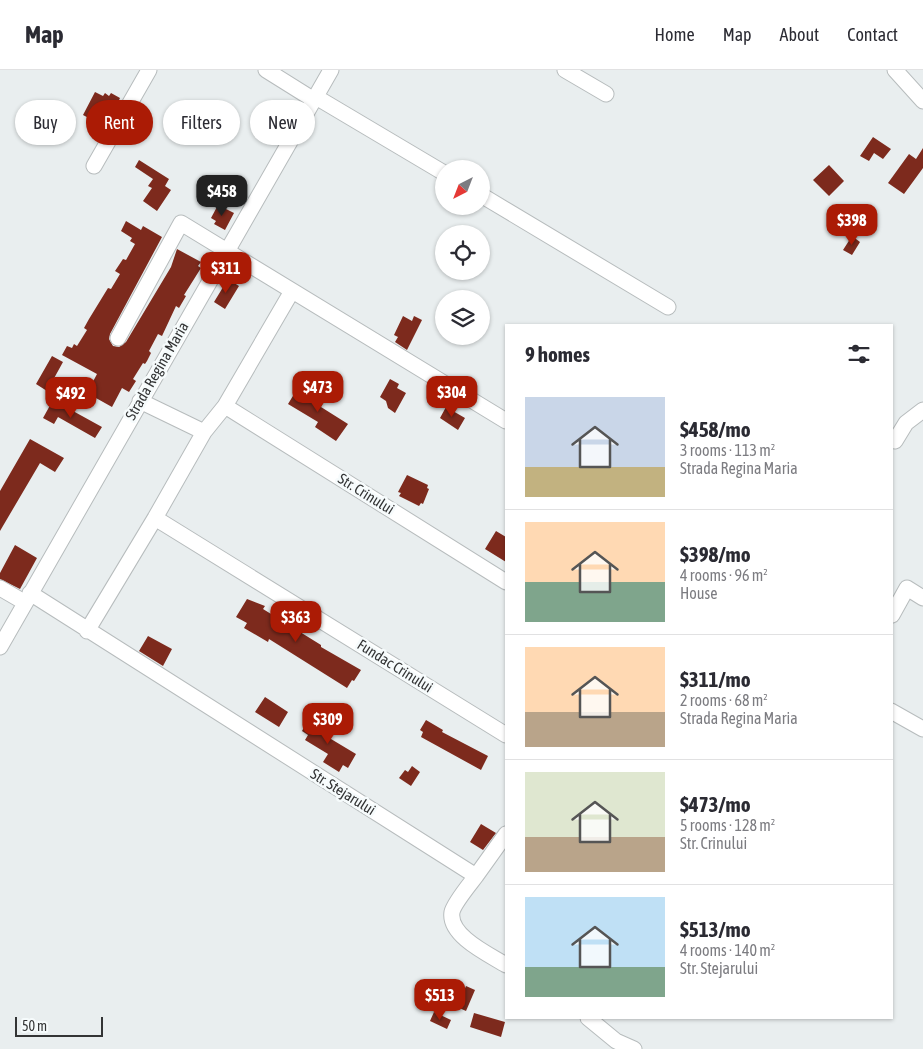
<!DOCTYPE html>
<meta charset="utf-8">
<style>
:root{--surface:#fff;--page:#f7f7f7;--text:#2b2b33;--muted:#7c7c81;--line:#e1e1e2;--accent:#ab1b05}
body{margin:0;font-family:"Asap Condensed",sans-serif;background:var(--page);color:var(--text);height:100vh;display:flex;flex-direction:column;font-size:19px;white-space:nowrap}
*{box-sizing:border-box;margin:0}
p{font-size:16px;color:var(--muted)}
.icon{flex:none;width:28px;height:28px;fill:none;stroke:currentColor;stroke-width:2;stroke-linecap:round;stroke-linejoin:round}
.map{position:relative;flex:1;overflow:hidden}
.sheet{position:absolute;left:505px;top:254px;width:388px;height:695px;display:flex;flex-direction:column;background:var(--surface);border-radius:0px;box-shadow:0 1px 4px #0004}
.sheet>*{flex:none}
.top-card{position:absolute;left:15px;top:30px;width:415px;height:45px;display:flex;gap:10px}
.needle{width:32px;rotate:222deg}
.controls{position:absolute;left:435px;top:90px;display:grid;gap:10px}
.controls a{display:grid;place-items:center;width:55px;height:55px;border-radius:50%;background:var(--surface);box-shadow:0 1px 4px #0004;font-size:25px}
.scale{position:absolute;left:15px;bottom:12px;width:88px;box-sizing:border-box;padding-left:5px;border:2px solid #333435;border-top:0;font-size:14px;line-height:18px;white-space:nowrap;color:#333435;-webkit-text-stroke:4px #f6fbfc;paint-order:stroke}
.price{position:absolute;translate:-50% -42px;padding:0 11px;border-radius:10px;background:var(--accent);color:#fff;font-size:16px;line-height:32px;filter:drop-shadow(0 1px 2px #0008)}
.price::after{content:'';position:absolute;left:50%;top:30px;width:15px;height:11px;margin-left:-8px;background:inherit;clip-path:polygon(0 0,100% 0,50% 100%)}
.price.on{background:#222;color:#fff}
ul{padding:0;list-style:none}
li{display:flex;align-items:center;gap:15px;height:125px;padding:0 20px}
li+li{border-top:1px solid var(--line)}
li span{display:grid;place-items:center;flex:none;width:140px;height:100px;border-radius:0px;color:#555}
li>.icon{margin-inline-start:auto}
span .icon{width:60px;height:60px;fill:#fffc;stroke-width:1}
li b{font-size:21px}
h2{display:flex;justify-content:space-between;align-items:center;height:60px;padding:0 20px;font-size:21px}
.tag{padding:0 18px;border-radius:22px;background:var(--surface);box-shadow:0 1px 4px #0004;font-size:18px;line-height:45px}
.tag.on{background:var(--accent);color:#fff}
header{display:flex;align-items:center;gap:30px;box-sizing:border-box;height:70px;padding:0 25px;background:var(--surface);border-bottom:1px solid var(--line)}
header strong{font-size:24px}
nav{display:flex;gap:28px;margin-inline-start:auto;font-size:18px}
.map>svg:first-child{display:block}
.building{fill:#7d2a1d}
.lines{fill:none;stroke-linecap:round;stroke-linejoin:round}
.minor-casing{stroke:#b7bcbd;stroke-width:17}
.minor{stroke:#fff;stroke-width:15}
.labels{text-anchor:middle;stroke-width:5;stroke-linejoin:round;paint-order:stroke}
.street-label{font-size:15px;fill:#333435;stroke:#f6fbfc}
</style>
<header>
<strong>Map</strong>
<nav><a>Home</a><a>Map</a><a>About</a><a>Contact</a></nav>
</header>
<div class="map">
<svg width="923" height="979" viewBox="0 0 923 979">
<rect width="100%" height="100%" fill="#e9eeef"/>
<path class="building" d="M95,22L103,26L105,23L109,26L111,23L120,28L110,50L104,46L100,54L83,45Z
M174,40L187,47L176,65L164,57Z
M873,67L891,79L883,89L874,83L869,91L860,86Z
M923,78V98L904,124L888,113L909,84L916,89Z
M139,90L169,109L165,116L171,120L157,141L143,131L152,118L148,116L153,109L135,97Z
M829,95L844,111L829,126L813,110Z
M218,135L234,143L225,160L214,154L216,151L211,148Z
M126,151L141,160L143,156L162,167L110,264L109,269L113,276L119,277L126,272L171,197L177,179L201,192L198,196L201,198L184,225L186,226L179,238L176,236L162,266L158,264L149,281L151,283L147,291L145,294L143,293L133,309L136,311L129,322L122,318L112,337L87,323L97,304L62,285L67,276L72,278L74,274L77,276L87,260L84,258L89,249L108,218L111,219L120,204L115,201L123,189L126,190L135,174L130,171L132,168L121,161Z
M852,166L860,172L852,185L843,180Z
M228,209L239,216L225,239L214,232Z
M403,246L412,251L414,246L422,250L407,280L395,272L398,267L394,265Z
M52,286L63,292L47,321L36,314Z
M390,309L399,314L397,318L406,323L395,343L388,338L386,331L380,327Z
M299,316L324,331L321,337L348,354L336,371L315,357L318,352L288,334Z
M53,330L102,357L95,368L58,347L54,354L43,348Z
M446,337L465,348L458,360L440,348Z
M30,369L64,388L55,402L40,393L0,461V421Z
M407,405L428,415L427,418L429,419L423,434L421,433L419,436L399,426L401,423L398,422Z
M496,461L506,467V492L485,479Z
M15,475L37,488L20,519L0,509V503Z
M247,529L265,536L263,539L321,575V577L361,600L354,611L352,610L347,618L269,569L268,572L244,558L247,553L236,547Z
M148,566L172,579L163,596L139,581Z
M265,627L288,642L279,657L255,642Z
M317,649L331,657L326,666L356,684L348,698L343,695L339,702L323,692L328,684L305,670L308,665L302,661L308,650L314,654Z
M426,650L443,660L442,662L488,686L481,700L421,667L423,662L420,660Z
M412,696L420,702L411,716L399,708L405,700L408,702Z
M481,754L496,763L483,780L470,772Z
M466,916L475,920L466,941L457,937Z
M434,942L451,950L447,959L430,951Z
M474,943L505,952L501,967L470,957Z"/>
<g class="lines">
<defs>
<path id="minor" d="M266,0L314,30
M565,0L606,24
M895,0L923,31
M316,27L444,103
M94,96L149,0
M481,125L668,237
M118,268L181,153L506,351
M140,331L204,362
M225,336L506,512
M895,371L906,353L923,340
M155,448L506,665
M0,518L24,532
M30,523L476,806C470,814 454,833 452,842C448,866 490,885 506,895
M892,545L907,518L923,528
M87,561L155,448L204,362L225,336L292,221
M0,577L331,0
M891,641L923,659
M476,806L506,764
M588,948L616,971L634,979"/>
</defs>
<use href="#minor" class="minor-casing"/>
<use href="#minor" class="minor"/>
</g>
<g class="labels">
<g class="street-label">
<text transform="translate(157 301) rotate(-60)" y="5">Strada Regina Maria</text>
<text transform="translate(366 424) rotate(32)" y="5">Str. Crinului</text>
<text transform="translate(395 596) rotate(32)" y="5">Fundac Crinului</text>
<text transform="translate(343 722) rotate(32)" y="5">Str. Stejarului</text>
</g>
</g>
</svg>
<div class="controls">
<a><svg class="needle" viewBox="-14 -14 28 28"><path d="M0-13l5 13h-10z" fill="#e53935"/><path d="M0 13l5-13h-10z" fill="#7c7c81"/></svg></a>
<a><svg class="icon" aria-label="locate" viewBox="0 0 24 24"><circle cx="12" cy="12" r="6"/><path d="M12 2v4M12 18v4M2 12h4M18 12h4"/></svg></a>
<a><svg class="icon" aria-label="layers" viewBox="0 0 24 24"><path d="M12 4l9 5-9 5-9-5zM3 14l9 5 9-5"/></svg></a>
</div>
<div class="scale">50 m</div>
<b class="price on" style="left:222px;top:147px">$458</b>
<b class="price" style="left:852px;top:176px">$398</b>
<b class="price" style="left:226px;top:224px">$311</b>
<b class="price" style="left:318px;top:343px">$473</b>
<b class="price" style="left:452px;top:348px">$304</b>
<b class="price" style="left:71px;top:349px">$492</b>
<b class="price" style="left:296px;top:573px">$363</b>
<b class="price" style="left:328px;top:675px">$309</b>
<b class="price" style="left:440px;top:951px">$513</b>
<div class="top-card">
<a class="tag">Buy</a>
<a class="tag on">Rent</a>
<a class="tag">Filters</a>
<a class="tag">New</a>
</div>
<section class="sheet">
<h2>9 homes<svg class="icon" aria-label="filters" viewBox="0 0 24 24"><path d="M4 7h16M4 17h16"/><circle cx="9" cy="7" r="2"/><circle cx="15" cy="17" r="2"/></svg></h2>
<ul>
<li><span style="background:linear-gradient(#c9d6e8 70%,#c2b280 0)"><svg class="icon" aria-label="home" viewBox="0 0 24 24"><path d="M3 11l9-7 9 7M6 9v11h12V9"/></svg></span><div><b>$458/mo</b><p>3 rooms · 113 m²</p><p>Strada Regina Maria</p></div></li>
<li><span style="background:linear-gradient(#ffd9b3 60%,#7fa58c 0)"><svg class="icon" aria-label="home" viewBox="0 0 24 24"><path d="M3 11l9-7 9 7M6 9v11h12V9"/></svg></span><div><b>$398/mo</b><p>4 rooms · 96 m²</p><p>House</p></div></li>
<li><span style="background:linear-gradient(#ffd9b3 65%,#b9a48a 0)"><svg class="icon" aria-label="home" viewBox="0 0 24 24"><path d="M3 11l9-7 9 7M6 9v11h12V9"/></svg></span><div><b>$311/mo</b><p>2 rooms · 68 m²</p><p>Strada Regina Maria</p></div></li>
<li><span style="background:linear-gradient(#dfe7d0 65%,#b9a48a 0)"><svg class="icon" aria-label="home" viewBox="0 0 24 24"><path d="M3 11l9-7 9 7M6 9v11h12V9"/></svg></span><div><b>$473/mo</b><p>5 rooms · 128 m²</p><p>Str. Crinului</p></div></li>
<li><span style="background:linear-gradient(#bfe0f5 70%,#7fa58c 0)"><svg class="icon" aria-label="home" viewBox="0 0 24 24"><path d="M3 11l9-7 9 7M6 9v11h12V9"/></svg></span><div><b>$513/mo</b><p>4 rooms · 140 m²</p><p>Str. Stejarului</p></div></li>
</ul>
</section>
</div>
